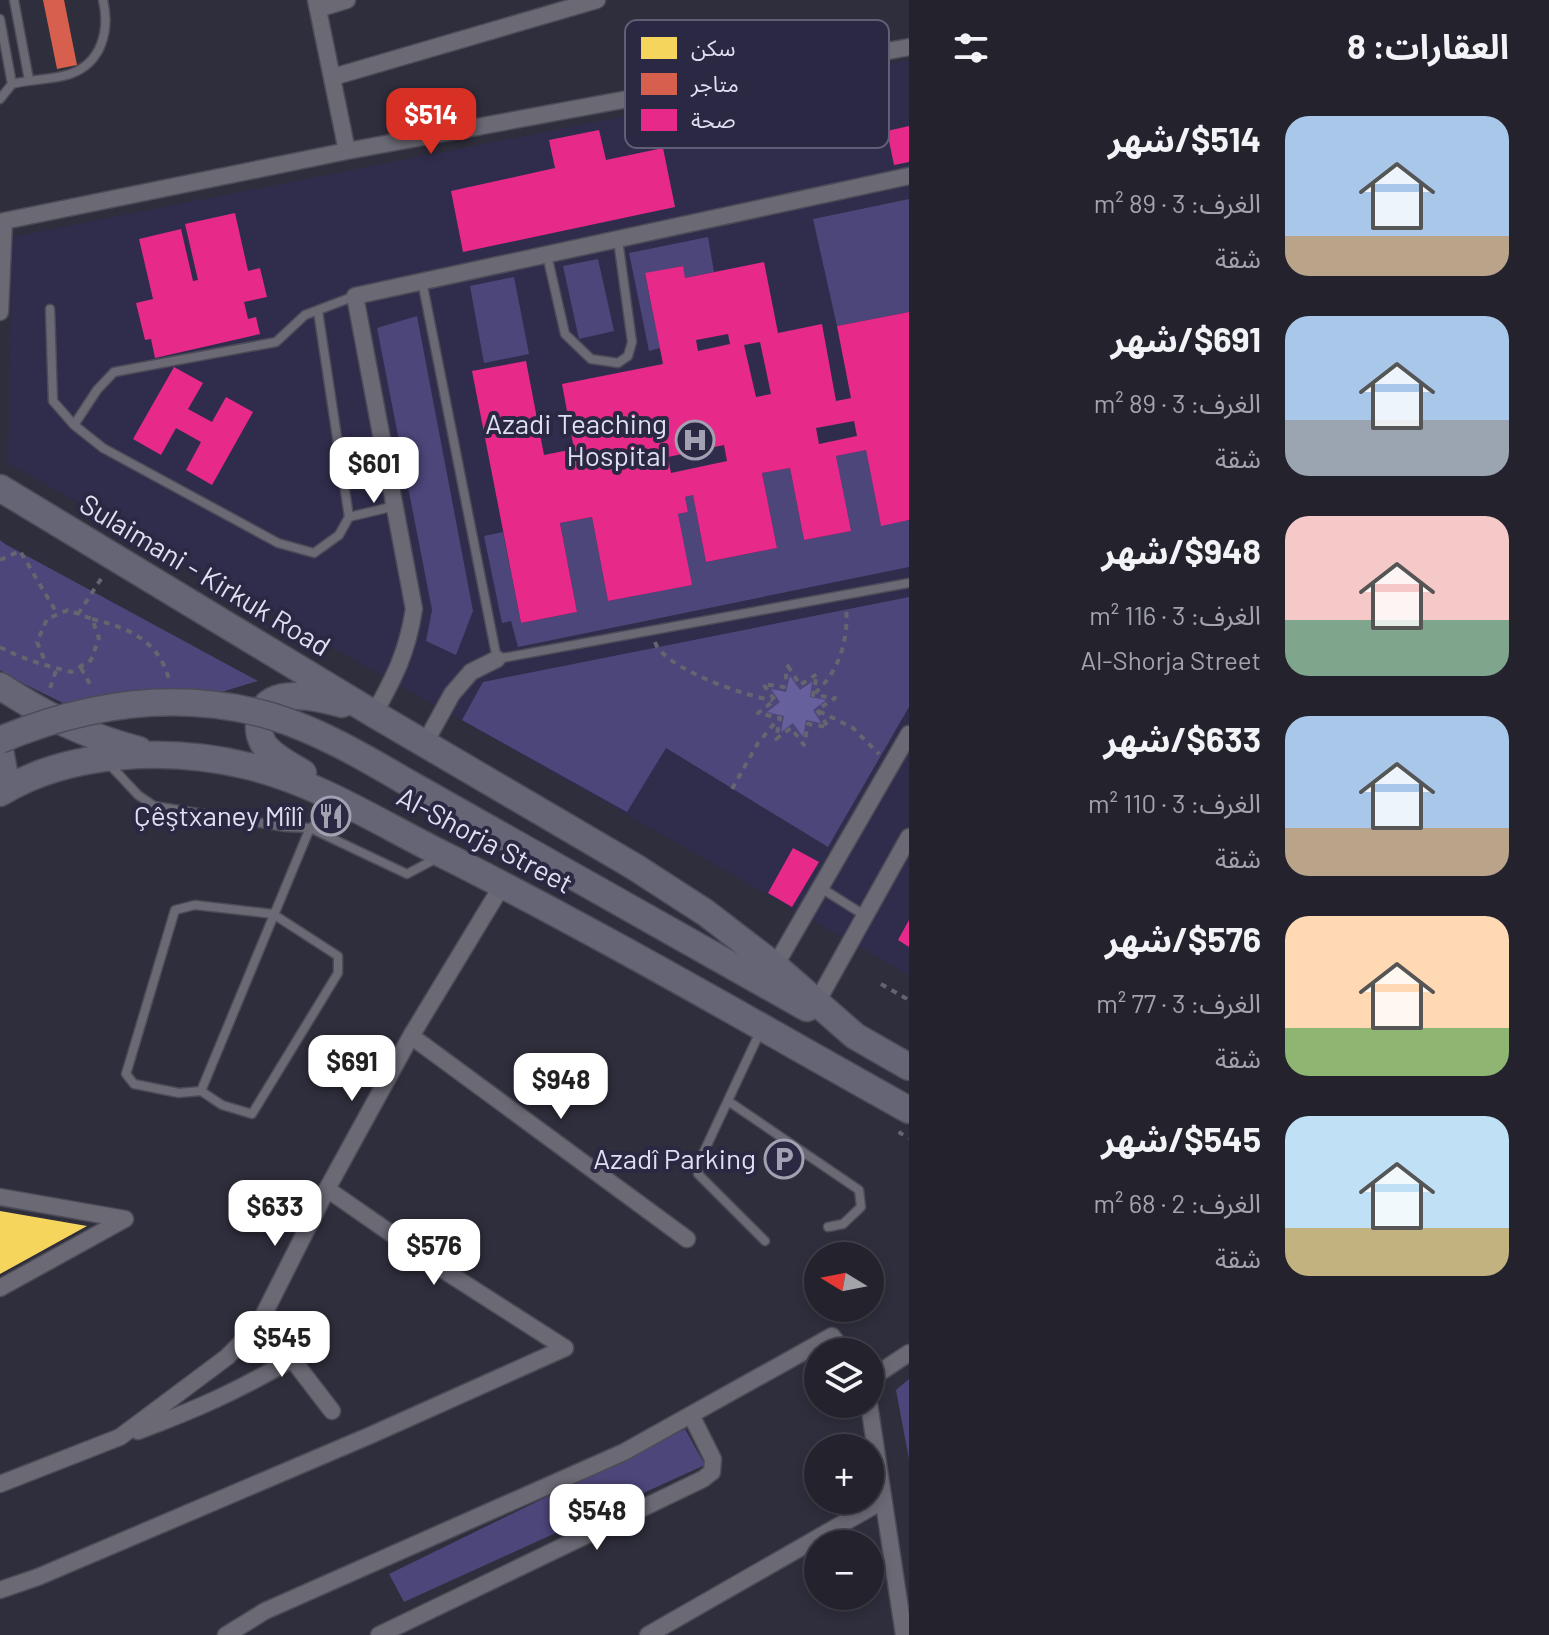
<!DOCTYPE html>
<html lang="ar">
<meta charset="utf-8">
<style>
:root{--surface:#23222d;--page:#2f2f39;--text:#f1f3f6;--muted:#a3a4aa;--line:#403f49;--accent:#d93025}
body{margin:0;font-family:Barlow,"Noto Sans Arabic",sans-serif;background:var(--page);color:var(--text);direction:rtl;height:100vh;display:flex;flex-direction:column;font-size:30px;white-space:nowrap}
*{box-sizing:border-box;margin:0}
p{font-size:26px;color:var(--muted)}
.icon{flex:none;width:44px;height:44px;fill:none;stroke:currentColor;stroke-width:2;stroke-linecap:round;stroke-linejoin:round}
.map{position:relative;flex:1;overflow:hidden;direction:ltr}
.details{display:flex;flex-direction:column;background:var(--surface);width:640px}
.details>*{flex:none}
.needle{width:52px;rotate:280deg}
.buttons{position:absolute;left:804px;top:1242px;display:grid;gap:16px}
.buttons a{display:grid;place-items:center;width:80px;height:80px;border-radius:50%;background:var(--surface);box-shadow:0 4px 12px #0003,0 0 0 2px var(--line);font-size:40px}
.price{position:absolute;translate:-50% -68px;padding:0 18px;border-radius:16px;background:#fff;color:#222;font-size:26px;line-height:52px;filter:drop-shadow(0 2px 4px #0008)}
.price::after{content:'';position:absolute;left:50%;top:48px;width:24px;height:18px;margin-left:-12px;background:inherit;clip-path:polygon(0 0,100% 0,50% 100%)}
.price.selected{background:var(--accent);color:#fff}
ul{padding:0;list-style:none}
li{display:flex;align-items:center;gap:24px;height:200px;padding:0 40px}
li span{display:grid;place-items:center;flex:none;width:224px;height:160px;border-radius:24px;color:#555}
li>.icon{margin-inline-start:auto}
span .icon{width:96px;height:96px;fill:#fffc;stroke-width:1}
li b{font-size:34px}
h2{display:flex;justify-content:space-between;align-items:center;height:96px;padding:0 40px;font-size:34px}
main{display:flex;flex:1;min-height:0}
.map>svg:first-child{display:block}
.built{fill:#302d4c;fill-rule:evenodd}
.green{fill:#4c467a}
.water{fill:#66619c}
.homes{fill:#f6d55c}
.shops{fill:#d6604d}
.health{fill:#e7298a;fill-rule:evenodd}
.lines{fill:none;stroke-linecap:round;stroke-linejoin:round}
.service-casing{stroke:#4c4c58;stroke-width:11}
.minor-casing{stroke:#4c4c58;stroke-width:19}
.primary-casing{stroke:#4c4c58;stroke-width:29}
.path{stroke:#65646f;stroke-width:4;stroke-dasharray:6 6;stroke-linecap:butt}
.service{stroke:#6a6974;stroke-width:8}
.minor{stroke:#6a6974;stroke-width:16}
.primary{stroke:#666576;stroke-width:26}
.primary-bridge-casing{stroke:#4c4c58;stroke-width:29;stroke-linecap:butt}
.primary-bridge{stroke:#666576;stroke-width:26}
.labels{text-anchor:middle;stroke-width:8;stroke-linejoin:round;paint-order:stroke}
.poi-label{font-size:28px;fill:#dfdff1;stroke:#2a2842;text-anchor:end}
.street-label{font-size:28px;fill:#dfdff1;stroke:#2a2842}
.key{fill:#2a2842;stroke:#605f77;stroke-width:2}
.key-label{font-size:22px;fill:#dfdff1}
</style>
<main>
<section class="details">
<h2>العقارات: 8<svg class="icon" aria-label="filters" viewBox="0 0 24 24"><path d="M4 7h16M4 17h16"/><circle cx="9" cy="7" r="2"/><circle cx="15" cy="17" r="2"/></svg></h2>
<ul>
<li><span style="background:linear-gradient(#a9c7e8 75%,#b9a48a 0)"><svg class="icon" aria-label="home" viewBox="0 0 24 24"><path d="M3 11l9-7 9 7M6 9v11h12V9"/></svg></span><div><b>$514/شهر</b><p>الغرف: 3 · 89 m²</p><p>شقة</p></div></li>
<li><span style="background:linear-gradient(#a9c7e8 65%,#9aa5b1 0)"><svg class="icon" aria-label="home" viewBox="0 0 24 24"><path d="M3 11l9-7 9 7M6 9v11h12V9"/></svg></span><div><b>$691/شهر</b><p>الغرف: 3 · 89 m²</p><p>شقة</p></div></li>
<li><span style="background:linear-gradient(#f6c9c9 65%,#7fa58c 0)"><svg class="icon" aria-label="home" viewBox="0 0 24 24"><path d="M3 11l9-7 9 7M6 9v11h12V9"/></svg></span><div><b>$948/شهر</b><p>الغرف: 3 · 116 m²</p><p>Al-Shorja Street</p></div></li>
<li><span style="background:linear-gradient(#a9c7e8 70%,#b9a48a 0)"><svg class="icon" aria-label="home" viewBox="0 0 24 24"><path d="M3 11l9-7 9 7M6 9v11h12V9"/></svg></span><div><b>$633/شهر</b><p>الغرف: 3 · 110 m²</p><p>شقة</p></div></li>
<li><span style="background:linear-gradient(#ffd9b3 70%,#8fb573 0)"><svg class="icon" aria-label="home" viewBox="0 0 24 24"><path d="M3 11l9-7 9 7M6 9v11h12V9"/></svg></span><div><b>$576/شهر</b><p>الغرف: 3 · 77 m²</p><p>شقة</p></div></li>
<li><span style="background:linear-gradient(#bfe0f5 70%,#c2b280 0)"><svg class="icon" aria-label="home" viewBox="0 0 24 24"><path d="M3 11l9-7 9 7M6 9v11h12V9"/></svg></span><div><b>$545/شهر</b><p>الغرف: 2 · 68 m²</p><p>شقة</p></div></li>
</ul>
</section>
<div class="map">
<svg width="909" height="1635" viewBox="0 0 909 1635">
<rect width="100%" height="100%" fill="#2f2e3c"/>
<path class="built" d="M909,60V199L813,219L909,312V520L804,540L790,468L763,473L777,548L706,562L693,496L685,497L692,585L608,601L592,517L560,523L577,612L521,623L503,533L485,536L502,623L511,620L519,647L909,567V597L483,682L666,748L828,847L909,707V975L8,463L12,237ZM708,237L683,266L645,273L649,351L629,254ZM416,317L456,654L426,641L432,610L377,328Z"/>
<path class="green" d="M909,199V312L837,326L813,219Z
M708,237L714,272L685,278L682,266L645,274L660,348L649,351L629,253Z
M598,259L614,331L579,339L563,266Z
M514,277L529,354L484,363L470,286Z
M417,316L473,611L456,655L426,641L432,610L377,328Z
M866,450L881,525L909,520V567L518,647L511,621L502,623L484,536L503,532L521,623L577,612L560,523L592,517L608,601L691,585L678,514L688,512L685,497L693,495L706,562L777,548L762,473L790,468L804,540L850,531L836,456Z
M0,540L5,544L258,681L212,695L172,689L135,691L63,703L16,680L0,670Z
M909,597V707L828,847L666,748L627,812L462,720L483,682Z
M909,1379V1459L896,1390Z
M685,1429L705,1465L404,1602L389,1574Z"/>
<path class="water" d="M790,676L800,690L812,682L810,697L826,700L813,710L821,723L806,720L803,737L793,723L781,732L784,716L767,712L780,702L771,689L786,692Z"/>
<path class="homes" d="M0,1211L87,1226L0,1274Z"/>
<path class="shops" d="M43,0H64L77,65L57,69Z"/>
<path class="health" d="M909,126V162L894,165L887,131Z
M599,130L606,160L663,148L675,207L463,252L451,191L555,168L549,140Z
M235,213L248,271L260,268L267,297L244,302L248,319L256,317L260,334L155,358L151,339L145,340L136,303L153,299L139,239L181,229L193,281L198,280L185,224Z
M764,262L778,333L822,324L836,401L851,398L837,326L909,312V520L881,526L866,450L836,456L851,531L804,540L790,468L762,473L777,548L706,562L693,495L685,497L688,512L678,514L692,585L608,601L592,517L560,523L577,612L521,623L472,371L526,361L544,455L574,449L562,384L663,364L645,273L683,266L685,278ZM728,334L730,344L698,351L696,340ZM760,342L771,394L756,397L744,345ZM854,421L857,436L819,444L816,428ZM724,445L727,461L671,473L668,457Z
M174,367L203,383L188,409L212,422L226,397L253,412L212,485L186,470L201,442L176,428L161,455L133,439Z
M793,848L819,862L792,907L768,893Z
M909,920V947L898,940Z"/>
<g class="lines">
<defs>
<path id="service" d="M14,0L29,80
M0,19L12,84
M0,99L12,84C31,79 52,80 70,74C102,63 110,30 103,0
M547,255L565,334L591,359L618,363L628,356L632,342L618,240
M422,281L497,659L909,583
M50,309L53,401L74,425L103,448L278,543L314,553L339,535L349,517L395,506
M318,311L349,517
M74,425L97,390L114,372L276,342L305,315L355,296
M110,765L138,795L154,806L286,827L310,828L344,807
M821,888L864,915
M760,1032L700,1160L698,1174L765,1241
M201,1091L222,1105L252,1114L338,973V956L273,914L195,905L175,910L126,1074L134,1084L179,1093L201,1091L310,828L407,874L439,857
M728,1101L859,1190L861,1207L843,1224L828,1227"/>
<path id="minor" d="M316,0L347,151
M318,9L347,0
M333,77L597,0
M0,312L4,221L347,151L909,47
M374,714C395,676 407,653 414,609L355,296L909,176
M425,743L452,694L471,672L497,659
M775,966L909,734
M817,1002L909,837
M411,1036L687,1239
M327,1189L448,1273L565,1348
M0,1197L125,1219
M0,1288L125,1219
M258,1326L292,1359L332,1411
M870,1379L909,1353
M869,1404L904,1635
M138,1431C195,1410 240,1390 292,1359
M0,1484L120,1437L227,1357L258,1326L327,1189L411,1036L503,884
M0,1590L38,1577L371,1435L565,1348
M226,1635L265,1611L624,1452L832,1336L844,1352
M379,1635L703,1479L712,1472L713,1459L691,1415
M648,1635L882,1501"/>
<path id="primary" d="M0,488L374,714L635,867L706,913L775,966L855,1036L909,1067
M0,686C48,717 83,735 139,750
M0,750L7,788
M303,773C290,765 271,756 263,743C259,735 258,726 260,718C267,684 320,698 342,704
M410,784L807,1008
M0,793C70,750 170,747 248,766C319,783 381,824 446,856C603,935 755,1024 909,1110"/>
</defs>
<use href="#service" class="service-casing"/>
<use href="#minor" class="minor-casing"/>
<use href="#primary" class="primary-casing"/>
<path class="path" d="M0,560L20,551L58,615
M78,614L103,576
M92,619C128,628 159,640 169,680
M655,642C663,668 747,697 773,700
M0,647C22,659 47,666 71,672L91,660L99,638L92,619L68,610L47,619L37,642L47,666
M788,666L800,685L817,674L813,695L835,698L817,710L828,727L808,724L804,745L791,728L776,739L780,718L758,713L775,700L763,684L784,687Z
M81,668L92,688
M50,688L57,668
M815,693C839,672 849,639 846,607
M819,711L853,728L879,754
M732,789L758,743L778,719
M881,984L909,1000
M902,1132L900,1133L909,1138"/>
<use href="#service" class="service"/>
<use href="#minor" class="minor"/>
<use href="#primary" class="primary"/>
<defs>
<path id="primary-bridge" d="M0,740C88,703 180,689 274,717C322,732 367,759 410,784"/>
</defs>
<use href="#primary-bridge" class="primary-bridge-casing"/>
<use href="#primary-bridge" class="primary-bridge"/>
</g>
<defs>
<symbol id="hospital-ring" viewBox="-11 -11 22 22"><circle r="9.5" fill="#2a2842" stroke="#a1a1b2" stroke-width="1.5"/><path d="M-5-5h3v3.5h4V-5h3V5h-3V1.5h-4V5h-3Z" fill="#a1a1b2"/></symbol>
<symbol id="restaurant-ring" viewBox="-11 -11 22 22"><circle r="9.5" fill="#2a2842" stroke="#a1a1b2" stroke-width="1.5"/><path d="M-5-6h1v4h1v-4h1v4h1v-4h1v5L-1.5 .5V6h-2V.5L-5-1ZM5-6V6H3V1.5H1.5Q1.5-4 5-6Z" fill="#a1a1b2"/></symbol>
<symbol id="parking-ring" viewBox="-11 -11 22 22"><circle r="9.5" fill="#2a2842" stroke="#a1a1b2" stroke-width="1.5"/><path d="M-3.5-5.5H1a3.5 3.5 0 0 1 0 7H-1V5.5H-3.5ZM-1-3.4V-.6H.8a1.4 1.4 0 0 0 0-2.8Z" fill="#a1a1b2"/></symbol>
</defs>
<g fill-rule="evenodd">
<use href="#hospital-ring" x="673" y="418" width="44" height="44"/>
<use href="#restaurant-ring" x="309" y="794" width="44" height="44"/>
<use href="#parking-ring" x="762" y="1137" width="44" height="44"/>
</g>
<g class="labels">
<g class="poi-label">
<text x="667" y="434">Azadi Teaching<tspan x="667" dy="32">Hospital</tspan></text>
<text x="303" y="826">Çêştxaney Mîlî</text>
<text x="756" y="1169">Azadî Parking</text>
</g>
<g class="street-label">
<text transform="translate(205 575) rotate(31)" y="10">Sulaimani - Kirkuk Road</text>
<text transform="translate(485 840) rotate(28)" y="10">Al-Shorja Street</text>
</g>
</g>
<rect x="625" y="20" width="264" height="128" rx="12" class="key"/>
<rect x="641" y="37" width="36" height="22" fill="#f6d55c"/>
<rect x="641" y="73" width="36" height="22" fill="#d6604d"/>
<rect x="641" y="109" width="36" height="22" fill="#e7298a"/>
<g class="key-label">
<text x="691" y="56">سكن</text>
<text x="691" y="92">متاجر</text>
<text x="691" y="128">صحة</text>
</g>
</svg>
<div class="buttons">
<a><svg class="needle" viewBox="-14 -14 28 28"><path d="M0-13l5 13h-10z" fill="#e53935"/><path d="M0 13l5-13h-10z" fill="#a3a4aa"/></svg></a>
<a><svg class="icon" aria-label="layers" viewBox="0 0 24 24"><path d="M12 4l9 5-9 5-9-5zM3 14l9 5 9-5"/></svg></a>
<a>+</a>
<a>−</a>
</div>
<b class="price selected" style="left:431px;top:156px">$514</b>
<b class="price" style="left:374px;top:505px">$601</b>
<b class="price" style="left:352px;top:1103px">$691</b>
<b class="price" style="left:561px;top:1121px">$948</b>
<b class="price" style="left:275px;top:1248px">$633</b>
<b class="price" style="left:434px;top:1287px">$576</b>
<b class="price" style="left:282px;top:1379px">$545</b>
<b class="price" style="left:597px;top:1552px">$548</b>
</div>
</main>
